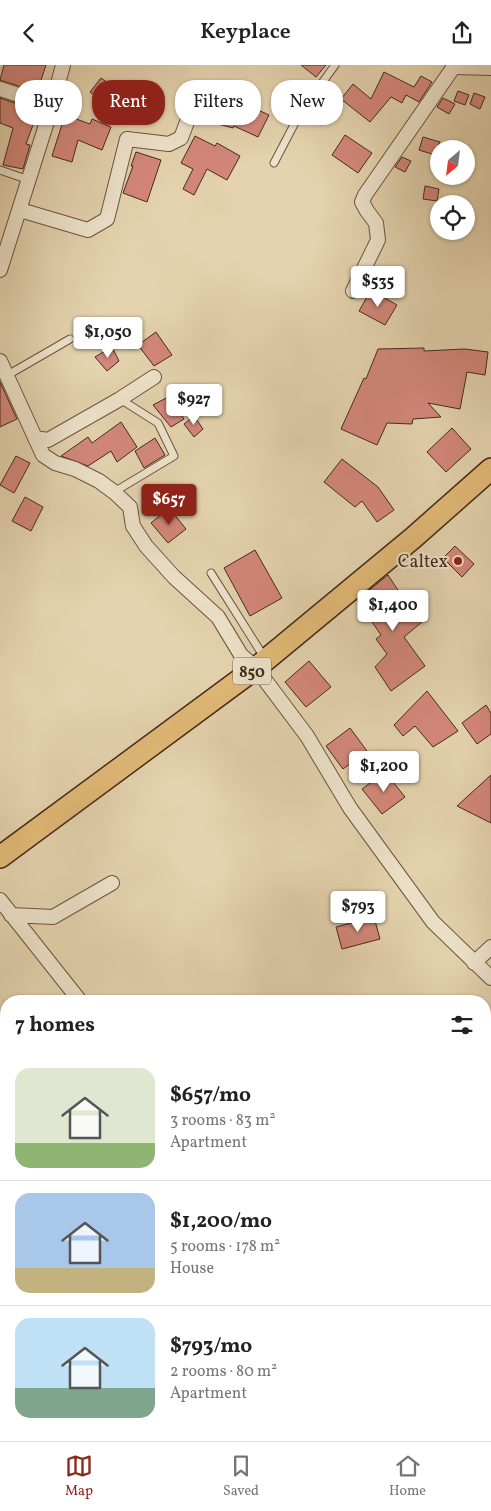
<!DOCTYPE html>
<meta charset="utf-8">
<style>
:root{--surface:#fff;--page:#f6f6f6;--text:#222;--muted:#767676;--line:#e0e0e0;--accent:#8f2418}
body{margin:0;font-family:Vollkorn,serif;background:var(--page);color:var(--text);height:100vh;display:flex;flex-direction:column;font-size:19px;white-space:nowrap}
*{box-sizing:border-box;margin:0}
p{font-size:16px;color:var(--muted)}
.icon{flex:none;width:28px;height:28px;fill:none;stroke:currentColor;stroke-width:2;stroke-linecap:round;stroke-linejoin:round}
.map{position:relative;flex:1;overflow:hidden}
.drawer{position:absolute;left:0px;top:930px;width:491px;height:446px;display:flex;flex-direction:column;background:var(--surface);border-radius:20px 20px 0 0;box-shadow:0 1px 4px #0004}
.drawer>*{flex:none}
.hud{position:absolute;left:15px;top:15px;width:461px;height:45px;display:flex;gap:10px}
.needle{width:32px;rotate:208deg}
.buttons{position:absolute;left:430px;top:75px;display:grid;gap:10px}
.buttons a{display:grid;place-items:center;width:45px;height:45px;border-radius:50%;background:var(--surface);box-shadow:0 1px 4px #0004;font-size:25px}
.price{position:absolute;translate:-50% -42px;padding:0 11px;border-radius:5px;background:#fff;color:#222;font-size:16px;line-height:32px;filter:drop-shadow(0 1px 2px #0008)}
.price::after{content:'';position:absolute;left:50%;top:30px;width:15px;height:11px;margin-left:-8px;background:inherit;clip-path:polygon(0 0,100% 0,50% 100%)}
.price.active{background:var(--accent);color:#fff}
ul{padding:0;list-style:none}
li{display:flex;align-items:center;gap:15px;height:125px;padding:0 15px}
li+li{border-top:1px solid var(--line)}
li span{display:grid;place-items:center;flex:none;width:140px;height:100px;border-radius:15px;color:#555}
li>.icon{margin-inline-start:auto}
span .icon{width:60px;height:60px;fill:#fffc;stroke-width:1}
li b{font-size:21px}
h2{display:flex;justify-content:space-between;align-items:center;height:60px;padding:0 15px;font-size:21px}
.pill{padding:0 18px;border-radius:20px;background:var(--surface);box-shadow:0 1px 4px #0004;font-size:18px;line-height:45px}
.pill.active{background:var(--accent);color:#fff}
header{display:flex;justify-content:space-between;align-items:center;height:65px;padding:0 15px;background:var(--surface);font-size:22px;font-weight:600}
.tab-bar{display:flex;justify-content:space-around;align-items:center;height:70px;border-top:1px solid var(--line);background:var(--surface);font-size:14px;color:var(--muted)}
.tab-bar a{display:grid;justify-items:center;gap:2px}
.tab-bar .active{color:var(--accent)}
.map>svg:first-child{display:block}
.building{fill:#d3877b;stroke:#432a1d}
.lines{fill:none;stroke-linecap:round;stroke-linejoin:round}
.service-casing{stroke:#6b5441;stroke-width:9}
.minor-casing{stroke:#6b5441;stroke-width:16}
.tertiary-casing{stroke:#6b5441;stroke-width:20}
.primary-casing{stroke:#432a1d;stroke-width:24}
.service{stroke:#ede2ca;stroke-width:7}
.minor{stroke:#ede2ca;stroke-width:14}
.tertiary{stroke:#ede2ca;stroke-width:18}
.primary{stroke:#e2ba77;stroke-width:21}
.poi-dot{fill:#8f2418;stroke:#ede2ca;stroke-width:2}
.labels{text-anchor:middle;stroke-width:4;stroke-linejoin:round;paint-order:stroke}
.shield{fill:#ede2ca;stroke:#766151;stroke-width:1}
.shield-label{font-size:16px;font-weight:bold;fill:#432a1d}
.poi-label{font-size:18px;fill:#432a1d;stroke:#ede2ca;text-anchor:end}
</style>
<header><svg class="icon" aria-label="back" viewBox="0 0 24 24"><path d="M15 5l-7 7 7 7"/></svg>Keyplace<svg class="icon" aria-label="share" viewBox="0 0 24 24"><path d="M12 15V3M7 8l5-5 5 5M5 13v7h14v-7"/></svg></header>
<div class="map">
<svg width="491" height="1376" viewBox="0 0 491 1376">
<rect width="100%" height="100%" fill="#e4d3ae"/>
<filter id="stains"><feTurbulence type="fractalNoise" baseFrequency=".004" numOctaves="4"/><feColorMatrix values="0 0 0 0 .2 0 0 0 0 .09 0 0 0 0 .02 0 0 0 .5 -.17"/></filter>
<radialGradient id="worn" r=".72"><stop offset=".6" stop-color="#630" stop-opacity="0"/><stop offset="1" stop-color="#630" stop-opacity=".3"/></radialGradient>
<path class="building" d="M4,0H46L37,27L0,15Z
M301,0H326L316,12Z
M384,7L414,22L421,11L432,17L419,37L406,30L402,38L391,32L370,57L341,34L353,19L371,34Z
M101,13L119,26L107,40L90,27Z
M458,26L469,30L465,40L454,36Z
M474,28L485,32L480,44L470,39Z
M212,31L253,50L256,44L269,50L258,72L234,61L233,63L207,56L212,43L209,42Z
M0,33L38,46L26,79L30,80L23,104L3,100L13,63L0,58Z
M443,33L455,39L449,49L437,42Z
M65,50L90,59L92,54L111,62L102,85L78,75L72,97L52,91Z
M345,70L372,88L358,108L332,90Z
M195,71L215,81L217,78L240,91L227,115L207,104L194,130L183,124L193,104L181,98Z
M423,72L440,77L435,90L419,85Z
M136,87L161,95L147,137L123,128L133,101H131Z
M402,92L411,96L405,107L395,102Z
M425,121L439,124L437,136L423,134Z
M371,225L397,240L385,260L359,246Z
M156,267L172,290L154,301L138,280Z
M112,282L119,296L107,306L95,292Z
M424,283V286L465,284L488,287L485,310L467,307L460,344L428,338L441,352L413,354L412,359L387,358L377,380L341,364L364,313L366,314L378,284Z
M0,317L17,354L0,362Z
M170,331L184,354L171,362L153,340Z
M194,351L203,364L194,372L184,359Z
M121,357L137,382L117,397L111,386L88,401L61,391L88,372L92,378Z
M452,363L471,384L446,407L427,387Z
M155,373L165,390L144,403L135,386Z
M16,391L30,398L14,428L0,420Z
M342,394L378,422L394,445L377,457L362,436L355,442L324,417Z
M25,432L43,442L31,466L12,456Z
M169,443L186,464L168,478L151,458Z
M455,481L474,499L462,512L443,493Z
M255,485L282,533L250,551L224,503Z
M388,510L411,545L422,557L404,572L425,601L391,626L375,602L387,589L376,574L381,570L357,535Z
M309,596L331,622L306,642L285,617Z
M427,626L458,666L433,682L415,661L403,671L394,660Z
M486,640L491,648V669L477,679L462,658Z
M350,663L367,686L343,704L326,681Z
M385,707L405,732L382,749L362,724Z
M491,710V758L457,741Z
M374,852L380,874L342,884L336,862Z"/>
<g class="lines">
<defs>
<path id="service" d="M274,98L299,50L335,0
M0,105L29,115
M6,311L70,274
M114,427L174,391L158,358L120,334
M211,508L264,592
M0,996H6"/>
<path id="minor" d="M0,24L52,41
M20,145L88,165L107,154L127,74L169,79L181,73L187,57
M0,205L52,41L63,0
M353,226L378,175L376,158L367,146L362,137L365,130L455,0
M0,296L43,390L55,398L75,404L99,416L114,427L130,442L133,461L146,481L174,512L218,552L241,590L256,603L307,671L350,743L433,857L491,913
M35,373L48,375L120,334L154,312
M0,835L80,936
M11,850L53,852L112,818
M474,898L491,882
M429,1370L433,1376
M8,1376L15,1370"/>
<path id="tertiary" d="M455,0L491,1"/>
<path id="primary" d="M0,792L256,603L413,473L491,404"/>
</defs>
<use href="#service" class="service-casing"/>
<use href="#minor" class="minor-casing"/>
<use href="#tertiary" class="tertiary-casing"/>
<use href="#primary" class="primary-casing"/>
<use href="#service" class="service"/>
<use href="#minor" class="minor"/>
<use href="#tertiary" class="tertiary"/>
<use href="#primary" class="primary"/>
</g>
<circle class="poi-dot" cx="458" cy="496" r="5"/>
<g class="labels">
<rect class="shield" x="233" y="592.5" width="38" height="27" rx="4"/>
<g class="shield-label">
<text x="252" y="612">850</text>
</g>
<g class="poi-label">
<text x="448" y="502">Caltex</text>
</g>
</g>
<rect width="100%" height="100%" filter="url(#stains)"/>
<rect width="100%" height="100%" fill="url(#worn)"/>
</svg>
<div class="buttons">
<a><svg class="needle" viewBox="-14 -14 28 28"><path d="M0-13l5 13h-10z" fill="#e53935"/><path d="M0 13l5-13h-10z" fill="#767676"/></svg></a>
<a><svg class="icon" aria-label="locate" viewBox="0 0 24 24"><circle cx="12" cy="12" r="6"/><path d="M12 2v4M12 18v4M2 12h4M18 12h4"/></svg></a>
</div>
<b class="price" style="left:378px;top:243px">$535</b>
<b class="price" style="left:108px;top:294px">$1,050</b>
<b class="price" style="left:194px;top:361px">$927</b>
<b class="price active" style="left:169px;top:461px">$657</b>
<b class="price" style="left:393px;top:567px">$1,400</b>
<b class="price" style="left:384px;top:728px">$1,200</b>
<b class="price" style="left:358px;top:868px">$793</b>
<div class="hud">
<a class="pill">Buy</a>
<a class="pill active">Rent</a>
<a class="pill">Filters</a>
<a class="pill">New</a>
</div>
<section class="drawer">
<h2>7 homes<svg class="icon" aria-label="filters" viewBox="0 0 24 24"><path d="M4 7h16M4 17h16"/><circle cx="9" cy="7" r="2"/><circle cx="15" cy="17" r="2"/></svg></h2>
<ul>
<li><span style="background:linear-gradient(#dfe7d0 75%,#8fb573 0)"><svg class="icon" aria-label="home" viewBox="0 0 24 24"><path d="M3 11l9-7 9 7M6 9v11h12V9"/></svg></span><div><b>$657/mo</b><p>3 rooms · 83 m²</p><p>Apartment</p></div></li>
<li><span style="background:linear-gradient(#a9c7e8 75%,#c2b280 0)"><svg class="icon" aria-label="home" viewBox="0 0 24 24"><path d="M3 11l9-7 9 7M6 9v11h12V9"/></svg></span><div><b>$1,200/mo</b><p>5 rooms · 178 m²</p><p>House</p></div></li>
<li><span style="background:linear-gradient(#bfe0f5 70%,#7fa58c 0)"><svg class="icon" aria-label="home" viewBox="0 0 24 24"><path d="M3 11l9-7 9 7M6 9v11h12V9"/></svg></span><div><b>$793/mo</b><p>2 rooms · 80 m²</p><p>Apartment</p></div></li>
</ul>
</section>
</div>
<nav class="tab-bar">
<a class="active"><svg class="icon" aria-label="map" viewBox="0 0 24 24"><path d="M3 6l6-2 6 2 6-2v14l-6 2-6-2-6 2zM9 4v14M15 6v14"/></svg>Map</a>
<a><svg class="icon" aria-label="saved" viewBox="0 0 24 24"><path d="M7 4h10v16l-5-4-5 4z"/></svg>Saved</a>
<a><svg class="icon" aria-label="home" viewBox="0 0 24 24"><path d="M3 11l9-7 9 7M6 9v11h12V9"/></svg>Home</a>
</nav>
